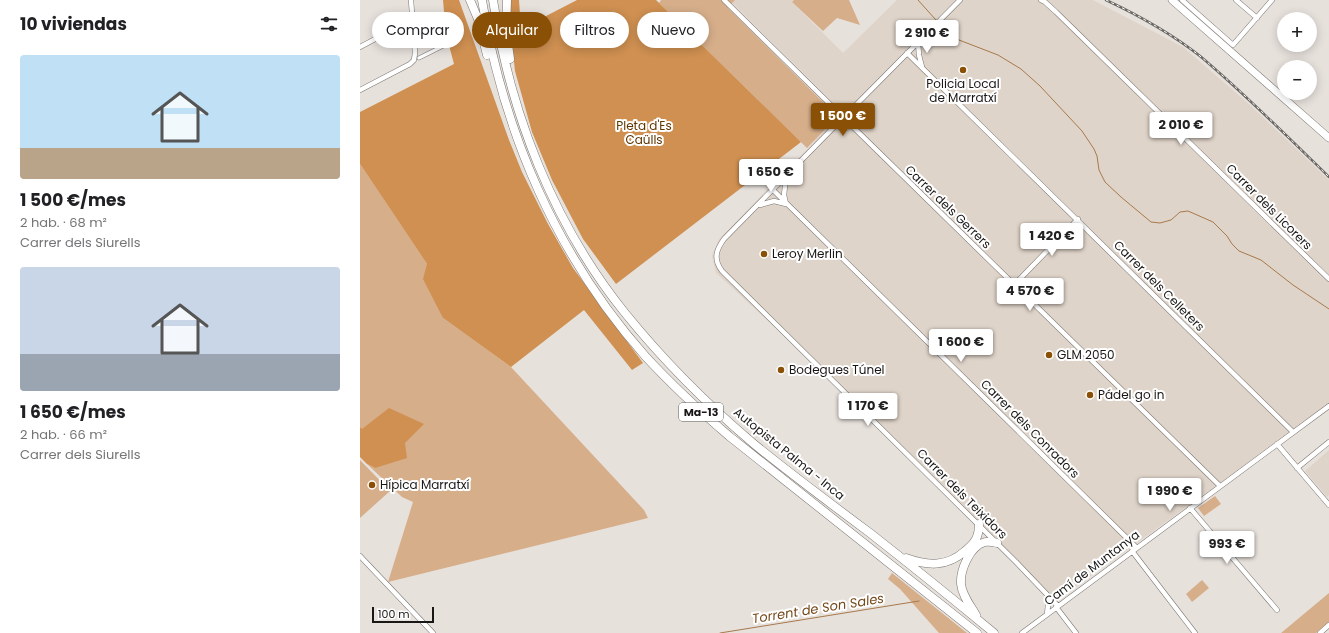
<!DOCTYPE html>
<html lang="es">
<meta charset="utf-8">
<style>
:root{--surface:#fff;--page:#f6f6f6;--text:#202124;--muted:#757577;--accent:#8a5106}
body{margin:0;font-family:Poppins,sans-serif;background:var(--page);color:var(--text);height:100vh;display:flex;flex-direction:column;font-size:15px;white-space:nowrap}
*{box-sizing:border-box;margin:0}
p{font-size:13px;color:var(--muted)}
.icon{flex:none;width:22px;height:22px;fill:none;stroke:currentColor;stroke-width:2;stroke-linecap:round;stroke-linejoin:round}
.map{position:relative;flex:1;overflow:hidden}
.panel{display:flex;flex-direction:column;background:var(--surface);width:360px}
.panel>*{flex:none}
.guide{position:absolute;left:12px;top:12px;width:380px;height:36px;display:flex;gap:8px}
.buttons{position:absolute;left:917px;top:12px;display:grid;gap:8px}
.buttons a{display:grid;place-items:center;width:40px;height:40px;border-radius:50%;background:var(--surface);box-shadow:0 2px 10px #0003;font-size:20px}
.scale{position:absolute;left:12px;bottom:10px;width:62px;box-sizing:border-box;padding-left:4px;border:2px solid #191715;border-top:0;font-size:11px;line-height:14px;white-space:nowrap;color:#191715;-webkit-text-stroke:3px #fff;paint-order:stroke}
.price{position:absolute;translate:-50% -34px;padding:0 9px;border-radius:4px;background:#fff;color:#222;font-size:13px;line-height:26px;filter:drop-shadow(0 1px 2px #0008)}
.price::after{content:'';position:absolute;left:50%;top:24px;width:12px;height:9px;margin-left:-6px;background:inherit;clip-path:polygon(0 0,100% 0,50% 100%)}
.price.active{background:var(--accent);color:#fff}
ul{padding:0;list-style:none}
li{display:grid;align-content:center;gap:8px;height:212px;padding:0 20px}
li span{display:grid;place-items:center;height:124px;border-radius:4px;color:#555}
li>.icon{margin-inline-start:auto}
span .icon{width:72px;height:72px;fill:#fffc;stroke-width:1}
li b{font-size:17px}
h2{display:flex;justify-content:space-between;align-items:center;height:48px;padding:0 20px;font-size:17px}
.chip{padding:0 14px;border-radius:18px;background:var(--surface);box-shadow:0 2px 10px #0003;font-size:14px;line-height:36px}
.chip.active{background:var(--accent);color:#fff}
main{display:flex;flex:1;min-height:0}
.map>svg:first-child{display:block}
.built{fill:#dfd4c9}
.green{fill:#d6ae8a}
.forest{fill:#cf9051}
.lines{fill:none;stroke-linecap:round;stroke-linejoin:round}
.stream{stroke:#a7794c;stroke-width:1}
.pedestrian-casing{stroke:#7a7571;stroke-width:4.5}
.minor-casing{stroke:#7a7571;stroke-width:5.5}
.primary-casing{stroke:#7a7571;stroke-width:8}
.motorway-casing{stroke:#7a7571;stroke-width:9}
.pedestrian{stroke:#fff;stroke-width:3.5}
.minor{stroke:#fff;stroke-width:4.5}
.primary{stroke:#fff;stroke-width:7}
.motorway{stroke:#fff;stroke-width:8}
.rail-casing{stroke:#6b6864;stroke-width:2.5}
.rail{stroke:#fff;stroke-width:1;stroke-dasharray:3;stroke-linecap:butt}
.poi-dot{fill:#8a5106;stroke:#fff;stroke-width:1.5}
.labels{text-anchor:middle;stroke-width:4;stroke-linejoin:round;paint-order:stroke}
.shield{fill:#fff;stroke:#5e5d5b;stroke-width:1}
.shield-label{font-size:11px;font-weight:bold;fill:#191715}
.poi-label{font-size:12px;fill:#191715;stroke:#fff;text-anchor:start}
.park-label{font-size:12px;fill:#5f3500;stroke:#fff}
.street-label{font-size:12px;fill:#191715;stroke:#fff}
.water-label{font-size:13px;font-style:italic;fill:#75491b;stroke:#fff}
</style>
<main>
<section class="panel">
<h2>10 viviendas<svg class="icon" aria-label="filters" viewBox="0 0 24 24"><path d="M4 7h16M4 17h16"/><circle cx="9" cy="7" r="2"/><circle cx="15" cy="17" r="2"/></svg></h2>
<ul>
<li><span style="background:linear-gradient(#bfe0f5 75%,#b9a48a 0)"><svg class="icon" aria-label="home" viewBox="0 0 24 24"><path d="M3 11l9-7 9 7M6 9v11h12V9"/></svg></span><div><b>1 500 €/mes</b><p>2 hab. · 68 m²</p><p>Carrer dels Siurells</p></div></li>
<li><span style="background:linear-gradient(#c9d6e8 70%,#9aa5b1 0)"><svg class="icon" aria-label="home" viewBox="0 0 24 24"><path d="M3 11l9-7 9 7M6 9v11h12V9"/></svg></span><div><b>1 650 €/mes</b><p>2 hab. · 66 m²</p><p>Carrer dels Siurells</p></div></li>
</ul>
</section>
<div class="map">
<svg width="969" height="633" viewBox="0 0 969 633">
<rect width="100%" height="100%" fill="#e7e1dc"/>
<path class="built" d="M375,0H434L432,2L483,53L537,0H733L823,47L890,105L969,180V405L686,608V596L482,389L356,273L352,256L359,239L453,143L471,116L473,102L372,3Z
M969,450V495L967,497L945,471Z"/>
<path class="green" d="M301,0H375L368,8L470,109L471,123L447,148L299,3Z
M434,0H489L500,25L477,18L463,31L432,2Z
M0,164L67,264L83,318L151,367L284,510L288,518L28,582L53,502L42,497L7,464L15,468L0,427Z
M0,460L30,491L0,518Z
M855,496L861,504L844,516L838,508Z
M532,573L607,633H579L540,589L528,579Z
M842,580L849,588L832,602L826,594Z
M969,593V622L956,633H921Z"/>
<path class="forest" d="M83,0H99L149,140L162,172L188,224L213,268L283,363L272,370L224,310L151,367L83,318L63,279L67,264L0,164V112L94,64L86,34Z
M151,0H159L161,29L217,0H296L441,142L256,284L223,239L192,180L172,132L155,71L151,34Z
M29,408L64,424L45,443L47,458L15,468L7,464L0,457V427L2,429Z"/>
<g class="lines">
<path class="stream" d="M558,0L576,20
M580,24L583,28L599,40L638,55L661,69L680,86L722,131L734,149L737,156L739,170L745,182L761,197L791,222L800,223L811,220L820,212L828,211L853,222L867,236L872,244L879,251L901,260L933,285L969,309
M360,633L559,601"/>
<defs>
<path id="pedestrian" d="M59,58L83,46"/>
<path id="minor" d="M364,0L477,111
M681,0L685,2L696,12L969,279
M822,0L873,45L912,0
M876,0L897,18
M558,43L559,55L562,67
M0,47L47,22L53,16
M547,53L933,432
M0,90L50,64L54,60L55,53L51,0
M474 118a10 10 0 1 1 20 0a10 10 0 1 1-20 0Z
M491,110L600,0
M476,125L364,239C356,250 353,259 362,271L656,562L698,606
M492,126L860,486
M413,190L777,548
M400,205L414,201L426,204L424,195L426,177
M654,285L718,219
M917,444L969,505
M937,468L969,442
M830,508L917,610
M772,551L835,633
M0,556L73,633
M696,607L716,633
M687,614L689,596
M662,633L969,406
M960,633L969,625"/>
<path id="primary" d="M812,0L969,138"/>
<path id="motorway" d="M110,0L118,19L127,55
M122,0C143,132 197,257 286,357C312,385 340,411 369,436L617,633
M133,0C150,112 193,224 265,313C303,360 348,405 394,444C432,475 471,504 510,533C552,566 593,599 634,633
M147,0L146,30L150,59
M546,558C568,566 587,567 605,551C615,543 619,537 619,524
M616,615C610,605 602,595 601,584C600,570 610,546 625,542C629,541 633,542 637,543"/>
</defs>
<use href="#pedestrian" class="pedestrian-casing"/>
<use href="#minor" class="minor-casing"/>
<use href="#primary" class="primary-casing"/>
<use href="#motorway" class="motorway-casing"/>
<use href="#pedestrian" class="pedestrian"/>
<use href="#minor" class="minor"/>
<use href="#primary" class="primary"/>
<use href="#motorway" class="motorway"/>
<defs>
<path id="rail" d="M746,0C778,15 812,34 840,56C885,94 927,136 969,177"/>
</defs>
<use href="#rail" class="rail-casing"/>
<use href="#rail" class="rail"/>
</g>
<g class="poi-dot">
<circle cx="603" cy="70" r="4"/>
<circle cx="404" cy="254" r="4"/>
<circle cx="689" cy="355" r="4"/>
<circle cx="421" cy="370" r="4"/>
<circle cx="730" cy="395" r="4"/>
<circle cx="12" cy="485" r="4"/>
</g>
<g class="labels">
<rect class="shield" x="319" y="403" width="44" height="18" rx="3"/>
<g class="shield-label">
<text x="341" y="416">Ma-13</text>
</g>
<g class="poi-label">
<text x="603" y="88" text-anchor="middle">Policia Local<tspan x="603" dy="14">de Marratxí</tspan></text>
<text x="412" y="258">Leroy Merlin</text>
<text x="697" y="359">GLM 2050</text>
<text x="429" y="374">Bodegues Túnel</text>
<text x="738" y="399">Pádel go in</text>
<text x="20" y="489">Hípica Marratxí</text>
</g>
<g class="park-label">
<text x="284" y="130">Pleta d'Es<tspan x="284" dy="14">Caülls</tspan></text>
</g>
<g class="street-label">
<text transform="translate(588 207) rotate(44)" y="4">Carrer dels Gerrers</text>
<text transform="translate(909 207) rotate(45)" y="4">Carrer dels Licorers</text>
<text transform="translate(799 286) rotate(45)" y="4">Carrer dels Celleters</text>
<text transform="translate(670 429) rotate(45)" y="4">Carrer dels Conradors</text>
<text transform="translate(429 454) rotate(39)" y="4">Autopista Palma - Inca</text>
<text transform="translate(602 494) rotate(45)" y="4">Carrer dels Teixidors</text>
<text transform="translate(732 568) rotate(-37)" y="4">Camí de Muntanya</text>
</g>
<g class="water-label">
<text transform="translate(458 608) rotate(-9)" y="5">Torrent de Son Sales</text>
</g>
</g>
</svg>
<div class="buttons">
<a>+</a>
<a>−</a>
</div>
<div class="scale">100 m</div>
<b class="price" style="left:567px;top:54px">2 910 €</b>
<b class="price active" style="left:483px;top:137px">1 500 €</b>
<b class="price" style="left:821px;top:146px">2 010 €</b>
<b class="price" style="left:411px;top:193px">1 650 €</b>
<b class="price" style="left:692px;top:257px">1 420 €</b>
<b class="price" style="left:670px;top:312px">4 570 €</b>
<b class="price" style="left:601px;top:363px">1 600 €</b>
<b class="price" style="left:508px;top:427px">1 170 €</b>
<b class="price" style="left:810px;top:512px">1 990 €</b>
<b class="price" style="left:867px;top:565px">993 €</b>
<div class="guide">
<a class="chip">Comprar</a>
<a class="chip active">Alquilar</a>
<a class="chip">Filtros</a>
<a class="chip">Nuevo</a>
</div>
</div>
</main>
